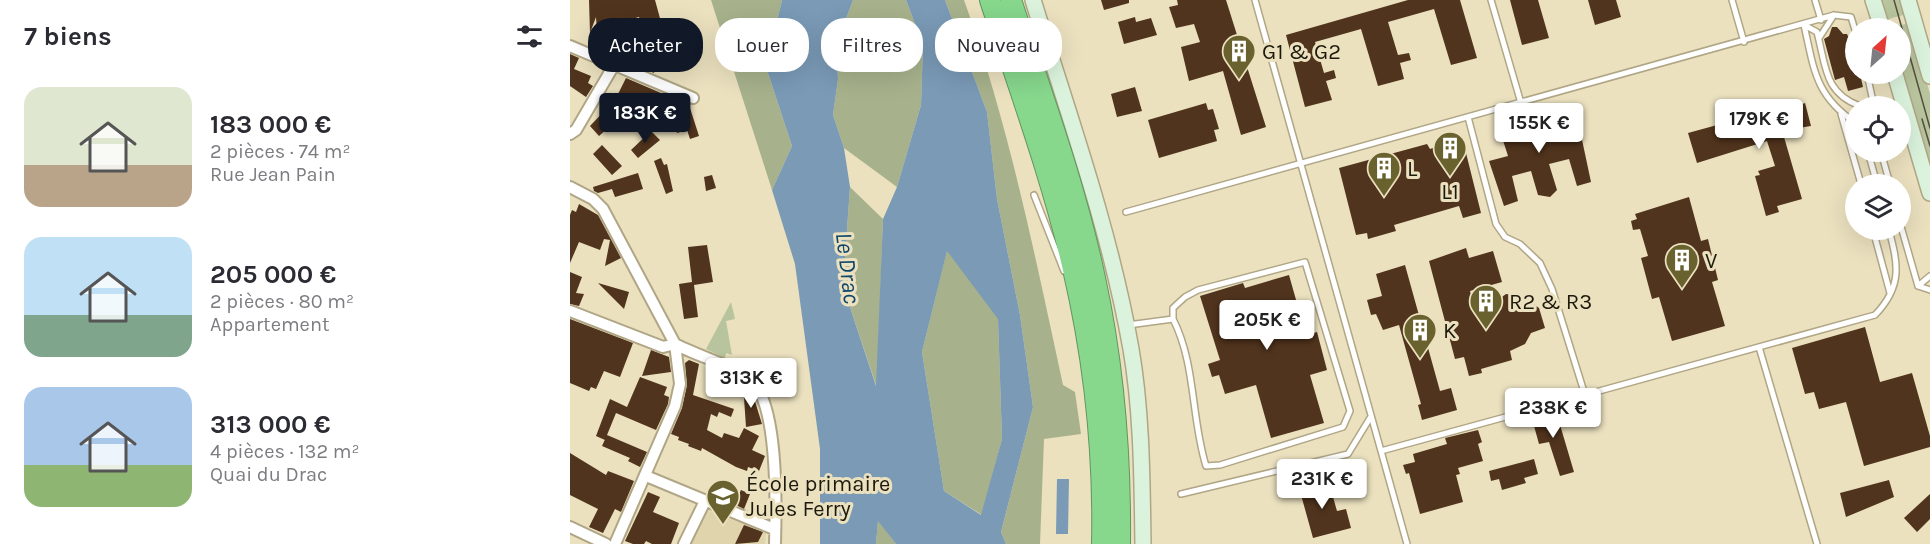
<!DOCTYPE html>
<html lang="fr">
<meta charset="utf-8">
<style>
:root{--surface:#fff;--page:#f7f7f7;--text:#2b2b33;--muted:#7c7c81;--accent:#111827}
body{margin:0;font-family:Karla,sans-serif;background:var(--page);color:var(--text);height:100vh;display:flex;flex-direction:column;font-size:22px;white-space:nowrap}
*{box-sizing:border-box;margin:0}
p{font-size:20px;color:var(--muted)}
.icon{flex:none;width:33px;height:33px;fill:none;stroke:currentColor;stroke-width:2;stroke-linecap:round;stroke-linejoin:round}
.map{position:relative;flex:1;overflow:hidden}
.side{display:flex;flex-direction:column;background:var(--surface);width:570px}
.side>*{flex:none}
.hud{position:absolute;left:18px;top:18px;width:570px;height:54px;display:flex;gap:12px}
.needle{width:39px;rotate:27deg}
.buttons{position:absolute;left:1275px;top:18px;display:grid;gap:12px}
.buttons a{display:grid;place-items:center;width:66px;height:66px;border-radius:50%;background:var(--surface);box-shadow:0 6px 24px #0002;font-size:30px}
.price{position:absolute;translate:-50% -51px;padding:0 14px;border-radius:6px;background:#fff;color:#222;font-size:20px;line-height:39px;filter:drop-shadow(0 2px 3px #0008)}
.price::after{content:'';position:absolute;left:50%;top:36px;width:18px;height:14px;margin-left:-9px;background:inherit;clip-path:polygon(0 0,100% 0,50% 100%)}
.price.active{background:var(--accent);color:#fff}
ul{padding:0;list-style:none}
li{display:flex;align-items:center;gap:18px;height:150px;padding:0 24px}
li span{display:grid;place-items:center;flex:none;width:168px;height:120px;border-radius:18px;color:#555}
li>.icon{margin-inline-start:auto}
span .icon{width:72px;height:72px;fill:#fffc;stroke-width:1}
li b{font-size:26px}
h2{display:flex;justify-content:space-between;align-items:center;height:72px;padding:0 24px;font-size:26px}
.tag{padding:0 21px;border-radius:24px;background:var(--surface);box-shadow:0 6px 24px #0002;font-size:21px;line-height:54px}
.tag.active{background:var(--accent);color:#fff}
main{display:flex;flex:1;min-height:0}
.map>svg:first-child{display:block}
.built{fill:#e0d4ac}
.green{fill:#b8c49d}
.forest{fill:#a7b28c}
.water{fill:#7a9ab6;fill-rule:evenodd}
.building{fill:#51341d}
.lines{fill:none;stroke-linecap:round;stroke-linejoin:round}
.lane-casing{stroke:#b0a686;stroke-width:8}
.street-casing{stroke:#b0a686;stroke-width:14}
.secondary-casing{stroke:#b0a686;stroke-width:18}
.highway-casing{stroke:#629560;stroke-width:22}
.lane{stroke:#fff;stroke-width:5}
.street{stroke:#fff;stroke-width:10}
.secondary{stroke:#dbf3dd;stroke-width:15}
.highway{stroke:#87d78d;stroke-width:20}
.tram{stroke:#544f3d;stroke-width:1.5}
.labels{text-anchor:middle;stroke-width:6;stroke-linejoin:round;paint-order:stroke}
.poi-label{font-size:22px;fill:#1d1a0d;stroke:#ebe1bf;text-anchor:start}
.water-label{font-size:24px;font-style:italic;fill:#10476d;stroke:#ebe1bf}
</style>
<main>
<section class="side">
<h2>7 biens<svg class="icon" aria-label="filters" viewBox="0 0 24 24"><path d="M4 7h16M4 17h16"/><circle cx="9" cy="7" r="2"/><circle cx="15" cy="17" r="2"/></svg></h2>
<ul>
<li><span style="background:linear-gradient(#dfe7d0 65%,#b9a48a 0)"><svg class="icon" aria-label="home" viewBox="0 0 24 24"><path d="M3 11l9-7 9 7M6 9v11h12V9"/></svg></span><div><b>183 000 €</b><p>2 pièces · 74 m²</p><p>Rue Jean Pain</p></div></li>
<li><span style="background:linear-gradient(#bfe0f5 65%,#7fa58c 0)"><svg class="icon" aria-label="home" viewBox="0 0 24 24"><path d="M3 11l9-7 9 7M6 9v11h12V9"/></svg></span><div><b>205 000 €</b><p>2 pièces · 80 m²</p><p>Appartement</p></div></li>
<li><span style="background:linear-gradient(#a9c7e8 65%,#8fb573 0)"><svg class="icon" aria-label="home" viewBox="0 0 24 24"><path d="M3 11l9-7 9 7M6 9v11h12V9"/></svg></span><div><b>313 000 €</b><p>4 pièces · 132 m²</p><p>Quai du Drac</p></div></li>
</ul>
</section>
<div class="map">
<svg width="1360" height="544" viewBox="0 0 1360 544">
<rect width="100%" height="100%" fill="#ebe1bf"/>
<path class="built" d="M135,509L196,533L195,544H117Z"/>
<path class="green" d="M1309,0H1333L1337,14L1315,20Z
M1340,23L1360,94V175L1330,74V28H1318Z
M161,302L165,319L156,321L162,355L156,353L155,358L136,349Z"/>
<path class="forest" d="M141,0H212L196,67L222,146L202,190Z
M283,0H336L353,45L351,105L327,187L274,148L263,115L268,79L266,45Z
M375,0H394C439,125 465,256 493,385L505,392L511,434L474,439L470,544H436L431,532L463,407L450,315L427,199L417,112Z
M280,187L313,219L307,388L273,286Z
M377,250L428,318L432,439L412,515L374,491L352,352Z
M308,520L326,544H306Z"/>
<path class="water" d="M212,0H283L266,45L268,79L263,115L274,148L280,187L273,286L306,386L313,219L327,187L351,105L353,45L336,0H375L417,112L427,199L450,315L463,407L431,532L436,544H326L308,521L306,544H250V449L225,264L202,190L222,146L196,67ZM377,251L428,319L432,439L411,515L374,491L352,352Z
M487,479H499L498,534H486Z"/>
<path class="building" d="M19,0H85L97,44L79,49L69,17L37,26L39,54L28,50L26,17L20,33Z
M531,0H559V3L534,10Z
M607,0H656L696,127L671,135L653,71L619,81L611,47L630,42L624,24L606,28L599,7L608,5Z
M838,0H890L907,58L881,65L864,9L818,22L828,55L839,53L841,60L830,63L834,79L808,86L791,29L745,42L754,73L764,70L766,78L756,81L762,100L735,107L716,35Z
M940,0H968L979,38L952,45Z
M1018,0H1046L1051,17L1025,25Z
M565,17L566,22L581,18L587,35L554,44L548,22Z
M1262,27H1267L1273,34H1277L1286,54V74H1290L1293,87L1278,91L1274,77L1265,80L1254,39L1259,36Z
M0,54L9,58L4,69L21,76L18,83L23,86L16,97L0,86Z
M62,56L87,65L84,73L60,63Z
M56,78L119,105L129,136L120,139L117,130L107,133L104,125L99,126L95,117L47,96Z
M565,87L572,111L547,117L541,94Z
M36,94L52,102L45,114L49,118L29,136L20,126L39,106L31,102Z
M636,103L638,110L643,109L649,129L644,130L647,141L589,158L578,120Z
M1235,103L1241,126L1222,129L1224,134L1214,137L1232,199L1207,206L1209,212L1196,216L1185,176L1190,175L1188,171L1205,166L1197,141L1127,163L1118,133L1216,106L1217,110Z
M991,104L1001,138L1011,135L1021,182L1007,186L999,159L979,164L987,190L980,197L968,195L961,171L942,176L948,201L934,206L919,161L938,156L930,131L968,121L965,111Z
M81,131L90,140L68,158L61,150Z
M892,137L911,213L893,218L889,206L824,225L826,231L798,239L797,233L786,235L769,168L857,144L860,149Z
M32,145L52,166L42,175L23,154Z
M91,158L94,165L97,164L103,191L96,194L84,161Z
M68,173L73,189L45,197L42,189L28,193L24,191L23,187Z
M142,175L146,188L136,191L134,177Z
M1119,197L1131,241L1138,239L1148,280L1142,282L1155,326L1102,341L1089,297L1082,299L1071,258L1078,256L1070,229L1063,230L1061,221L1067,219L1065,214Z
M9,204L28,215L51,258L35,266L40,240L34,239L30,250L9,242L0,263V215L2,210L6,212Z
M137,245L143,282L124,285L128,317L114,319L109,284L122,282L118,247Z
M896,248L899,258L923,251L932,282L900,291L904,307L925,302L936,294L952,296L969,308L975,328L961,333L955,344L940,351L942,360L911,369L912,373L899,376L894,357L885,359L859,261Z
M835,265L870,391L881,388L887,410L852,420L848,405L851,404L829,325L813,330L806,314L801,315L797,300L812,296L806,274Z
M0,272L12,277L6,293L14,294L9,306L0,304Z
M719,275L736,335L747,332L757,370L740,375L754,423L701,438L686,385L655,394L649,375L642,377L638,364L650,360L630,296L673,283L675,288Z
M28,283L59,292L54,309Z
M0,319L63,343L50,377L34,371L26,389L21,387L19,391L0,383Z
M1295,327L1310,382L1342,373L1360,436V447L1294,466L1276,402L1249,409L1244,392L1235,394L1222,348Z
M81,350L99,357L101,372L72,376Z
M119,360L129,364L123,395L164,409L161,417L149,412L147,417L141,414L137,430L152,438L154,433L169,438L174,428L189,436L182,450L195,456L189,471L178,467L177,471L166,467L132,448L131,451L118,446L119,444L108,440L109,437L101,434L112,408L117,385L115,363Z
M70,377L97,387L94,395L99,397L98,404L86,430L46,413L35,440L26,436L40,399L57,407Z
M173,383L183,395L192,424L176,427Z
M985,408L1004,472L990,476L979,442L969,444L961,415Z
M908,430L912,442L908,444L913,461L888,468L890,474L886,475L893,502L850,514L839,473L836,474L833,465L845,462L843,454L877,444L875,438Z
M37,435L77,452L70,467L58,461L60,458L32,446Z
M0,453L36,475L38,471L64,481L51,512L45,509L33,533L19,527L28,509L0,495Z
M964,459L968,474L954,478L956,483L932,490L929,479L921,481L919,471Z
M750,478L756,499L763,497L767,511L776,509L781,528L743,538L728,484Z
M1319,480L1324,497L1276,517L1270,493Z
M171,490L180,494L174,509L164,504Z
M78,492L90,497L83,512L109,523L101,544H82L76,541L74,544H63L55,541Z
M1360,494V519L1347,532L1334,518Z
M174,525L193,532L188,542L165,544Z"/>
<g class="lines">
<defs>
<path id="lane" d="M685,0L837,544
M921,0L951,103
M1162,0L1174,42
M1245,0L1251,20
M1234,25C1244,69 1245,96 1286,123
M1234,25L1247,32C1256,66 1254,93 1290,106
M1249,38L1264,15
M1297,74L1304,106
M1271,114L1291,184
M898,117L926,224L935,237L950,244L970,263L982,289L1015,395
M1298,152L1307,184
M1311,152L1320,184
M464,195L494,271
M556,212L1264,15L1281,17L1286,33
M1330,223L1348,286
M1303,230L1320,293
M1348,286L1360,276
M1348,286L1360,290
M558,325L603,319C626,364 621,418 636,466L650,465L773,427L780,411L735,262L628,290L615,297L603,308V319
M1189,347L1247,544
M811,451L950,413L949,407L962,404L964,409L1305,315C1333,286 1328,264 1319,230
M611,494L778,454L800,418"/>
<path id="street" d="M0,46L123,98
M0,134L6,130L44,65
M0,187L23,199L33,209L105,344L110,384L105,406L45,544
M0,311L93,347L105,344C125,355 166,367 180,379C209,402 206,509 205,544
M76,476L204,529
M0,527L36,544
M114,544L135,501"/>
<path id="secondary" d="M463,0C499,116 540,230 561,349C572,413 572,480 573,544
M1303,0L1312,28
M1338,0L1360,76
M1325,74L1360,193"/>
<path id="highway" d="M420,0C449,89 482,178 503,269C524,359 534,451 532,544
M441,0C471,92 505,183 525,278C544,366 551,455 550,544"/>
</defs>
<use href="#lane" class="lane-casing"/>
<use href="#street" class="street-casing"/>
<use href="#secondary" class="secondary-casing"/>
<use href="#highway" class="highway-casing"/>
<use href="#lane" class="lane"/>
<use href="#street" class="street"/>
<use href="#secondary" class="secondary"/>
<use href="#highway" class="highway"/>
<path class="tram" d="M1324,0L1360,128
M1352,119L1360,146"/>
</g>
<defs>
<symbol id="building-pin" viewBox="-11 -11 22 30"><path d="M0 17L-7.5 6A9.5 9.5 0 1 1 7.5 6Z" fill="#69622f" stroke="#ebe1bf"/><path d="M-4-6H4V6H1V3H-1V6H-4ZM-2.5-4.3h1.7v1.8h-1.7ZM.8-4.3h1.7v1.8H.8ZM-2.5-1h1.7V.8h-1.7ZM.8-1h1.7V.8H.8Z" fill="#fff"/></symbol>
<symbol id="school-pin" viewBox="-11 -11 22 30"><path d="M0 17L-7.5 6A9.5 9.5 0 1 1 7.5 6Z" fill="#69622f" stroke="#ebe1bf"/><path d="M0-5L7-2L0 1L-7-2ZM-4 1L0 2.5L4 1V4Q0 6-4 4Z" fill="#fff"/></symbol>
</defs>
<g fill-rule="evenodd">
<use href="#building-pin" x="650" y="32" width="38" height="52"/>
<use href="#building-pin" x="861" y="129" width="38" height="52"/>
<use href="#building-pin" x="795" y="149" width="38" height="52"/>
<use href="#building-pin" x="1093" y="241" width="38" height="52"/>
<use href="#building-pin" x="897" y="282" width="38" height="52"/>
<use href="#building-pin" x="831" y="311" width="38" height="52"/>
<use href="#school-pin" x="134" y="477" width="38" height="52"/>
</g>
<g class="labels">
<g class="poi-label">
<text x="692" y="59">G1 &amp; G2</text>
<text x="837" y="176">L</text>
<text x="880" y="199" text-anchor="middle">L1</text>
<text x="1135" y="268">V</text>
<text x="939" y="309">R2 &amp; R3</text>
<text x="873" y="338">K</text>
<text x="176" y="491">École primaire<tspan x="176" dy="25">Jules Ferry</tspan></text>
</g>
<g class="water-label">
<text transform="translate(278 268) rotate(83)" y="8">Le Drac</text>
</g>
</g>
</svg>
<div class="buttons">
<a><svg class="needle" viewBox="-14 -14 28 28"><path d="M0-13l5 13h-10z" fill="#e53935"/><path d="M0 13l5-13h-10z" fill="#7c7c81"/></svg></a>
<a><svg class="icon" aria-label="locate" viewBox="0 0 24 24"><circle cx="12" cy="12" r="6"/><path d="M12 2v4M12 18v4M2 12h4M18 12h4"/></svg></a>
<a><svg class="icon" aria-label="layers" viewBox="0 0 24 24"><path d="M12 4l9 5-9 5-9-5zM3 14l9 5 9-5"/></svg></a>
</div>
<b class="price active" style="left:75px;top:144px">183K €</b>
<b class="price" style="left:1189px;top:150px">179K €</b>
<b class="price" style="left:969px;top:154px">155K €</b>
<b class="price" style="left:697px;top:351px">205K €</b>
<b class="price" style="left:181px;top:409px">313K €</b>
<b class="price" style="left:983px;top:439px">238K €</b>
<b class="price" style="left:752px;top:510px">231K €</b>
<div class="hud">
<a class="tag active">Acheter</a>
<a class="tag">Louer</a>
<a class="tag">Filtres</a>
<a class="tag">Nouveau</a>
</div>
</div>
</main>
